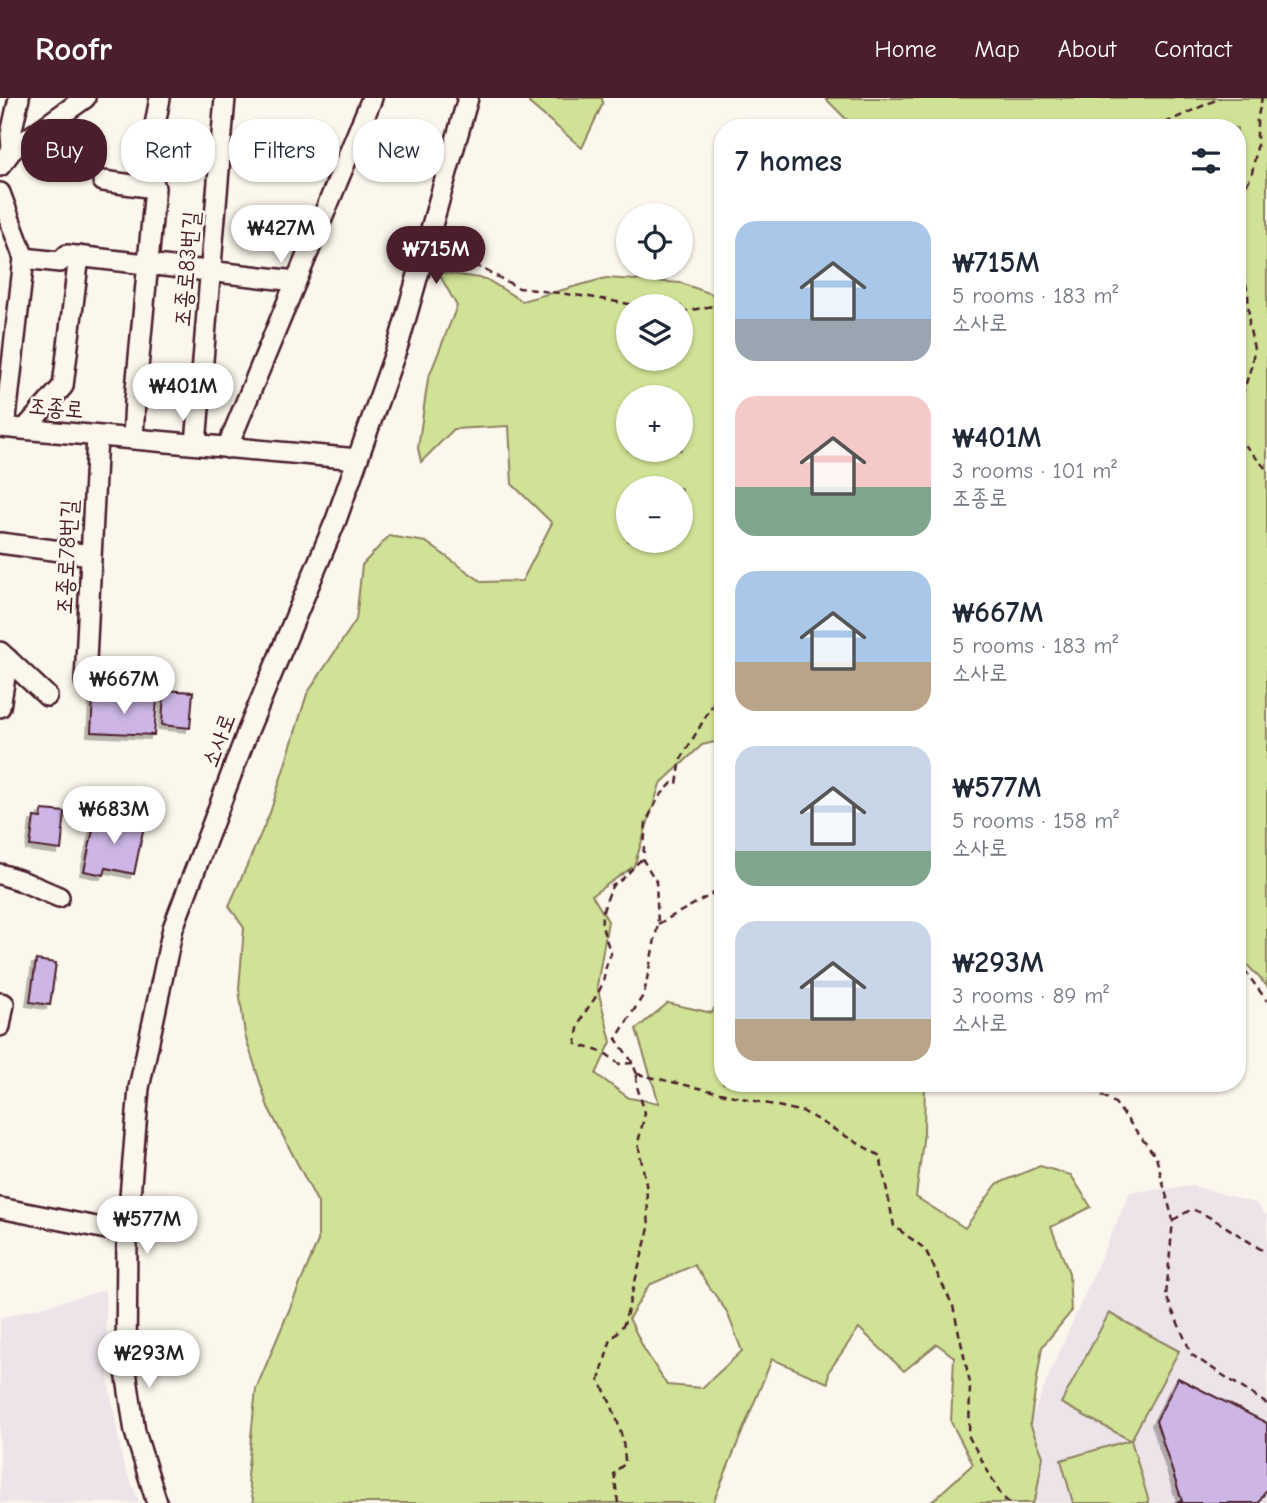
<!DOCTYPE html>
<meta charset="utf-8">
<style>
:root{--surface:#fff;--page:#f6f6f7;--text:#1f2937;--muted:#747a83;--accent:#4a1f2b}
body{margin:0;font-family:"Comic Neue","Poor Story",sans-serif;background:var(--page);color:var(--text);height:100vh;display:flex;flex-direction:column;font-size:26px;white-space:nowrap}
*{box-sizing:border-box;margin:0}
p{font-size:23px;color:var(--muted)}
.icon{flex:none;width:38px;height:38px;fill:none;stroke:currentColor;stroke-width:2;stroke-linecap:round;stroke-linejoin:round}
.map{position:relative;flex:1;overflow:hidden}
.details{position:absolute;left:714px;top:21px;width:532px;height:973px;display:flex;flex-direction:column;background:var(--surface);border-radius:28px;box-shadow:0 2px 5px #0004}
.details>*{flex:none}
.hud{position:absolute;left:21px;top:21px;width:588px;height:63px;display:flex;gap:14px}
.buttons{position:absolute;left:616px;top:105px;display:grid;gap:14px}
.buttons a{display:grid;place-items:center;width:77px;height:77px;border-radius:50%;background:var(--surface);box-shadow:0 2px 5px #0004;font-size:35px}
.price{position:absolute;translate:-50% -60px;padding:0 16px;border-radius:24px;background:#fff;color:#222;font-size:23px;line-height:46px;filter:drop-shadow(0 2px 4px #0008)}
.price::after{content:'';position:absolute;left:50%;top:42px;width:21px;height:16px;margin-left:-10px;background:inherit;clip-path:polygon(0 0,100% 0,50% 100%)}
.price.current{background:var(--accent);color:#fff}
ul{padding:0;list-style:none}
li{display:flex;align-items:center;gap:21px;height:175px;padding:0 21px}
li span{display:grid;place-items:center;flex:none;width:196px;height:140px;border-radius:21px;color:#555}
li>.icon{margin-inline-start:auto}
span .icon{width:84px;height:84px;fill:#fffc;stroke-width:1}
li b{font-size:30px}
h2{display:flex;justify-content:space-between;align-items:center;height:84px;padding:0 21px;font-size:30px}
.tag{padding:0 24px;border-radius:28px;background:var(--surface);box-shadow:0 2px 5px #0004;font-size:24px;line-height:63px}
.tag.current{background:var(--accent);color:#fff}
header{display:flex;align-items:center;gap:42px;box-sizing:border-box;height:98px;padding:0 35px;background:var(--accent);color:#fff}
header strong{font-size:33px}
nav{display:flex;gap:38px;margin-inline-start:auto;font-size:24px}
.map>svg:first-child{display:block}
.built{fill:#ede4ea}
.green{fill:#d0e296;stroke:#8d8060;stroke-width:2;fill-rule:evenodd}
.building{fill:#cdb6e5;stroke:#4a1f2b;stroke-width:2;filter:url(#shadow)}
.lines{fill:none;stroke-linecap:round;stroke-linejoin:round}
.minor-casing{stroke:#4a1f2b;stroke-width:24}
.path{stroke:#4a1f2b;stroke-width:2.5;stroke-dasharray:7 5;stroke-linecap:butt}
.minor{stroke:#fbf7ec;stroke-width:19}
.labels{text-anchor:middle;stroke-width:5;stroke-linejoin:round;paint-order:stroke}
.street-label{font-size:23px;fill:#4a1f2b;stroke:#fbf7ec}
</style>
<header>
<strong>Roofr</strong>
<nav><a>Home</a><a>Map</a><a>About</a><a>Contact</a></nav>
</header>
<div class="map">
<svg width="1267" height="1405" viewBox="0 0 1267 1405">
<defs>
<filter id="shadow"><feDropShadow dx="-4" dy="4" stdDeviation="0" flood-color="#0004"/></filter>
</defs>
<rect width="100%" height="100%" fill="#fbf7ec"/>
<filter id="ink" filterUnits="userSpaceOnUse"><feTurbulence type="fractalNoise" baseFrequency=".0143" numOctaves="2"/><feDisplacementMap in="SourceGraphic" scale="14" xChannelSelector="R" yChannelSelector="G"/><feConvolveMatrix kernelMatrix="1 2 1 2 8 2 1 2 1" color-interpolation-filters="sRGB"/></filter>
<g filter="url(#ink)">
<path class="built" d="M1194,1088L1255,1105L1267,1118V1405H997L1052,1270L1130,1094Z
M105,1192L108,1279L123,1366L140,1405H0V1220Z"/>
<path class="green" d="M530,0H602L603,5L582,50L529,5Z
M825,0H1267V888L1237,856V30H855Z
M438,174L486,181L522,203L606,180L681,185L720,199L723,198V642L702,647L660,686L634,768L592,797L608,823L597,888L611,944L596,976L629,1000L659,1005L636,931L668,905L712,915L723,892V985H925L924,1034L916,1099L965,1130L997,1086L1040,1068L1071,1077L1091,1109L1051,1129L1069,1175L1071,1214L1042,1249L1030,1326L1043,1358L1036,1398L1033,1405H930L973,1366L951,1324L954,1259L937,1246L904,1273L859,1230L829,1273L828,1285L772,1261L713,1405H254L247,1378L256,1291L318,1143V1105L268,1009L245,937L239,891L244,830L229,808L270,715L307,596L356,522L362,467L389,438L426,444L482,484L522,483L552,425L512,386L509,328L454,331L421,364L418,350L428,281L457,208ZM628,208H681V261H628ZM681,299V352H628V299ZM628,390H681V443H628ZM694,1167L727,1214L742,1253L702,1290L667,1287L644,1251L629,1220L649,1187Z
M1109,1215L1179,1253L1131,1342L1149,1404L1146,1405H1073L1061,1362L1130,1342L1061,1305Z"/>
<path class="building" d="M164,592L193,594L190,630L162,627Z
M93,599L157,602L154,637L91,634Z
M42,712L65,714L61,752L30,748L34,719L41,720Z
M96,718L144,728L134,776L106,770L104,777L84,773Z
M36,862L56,865L50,907L30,904Z
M1178,1280L1267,1325V1390L1259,1405H1174L1182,1403L1156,1323Z"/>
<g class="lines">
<defs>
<path id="minor" d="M12,52L11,36L19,0
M0,68L12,52L85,0
M103,83L155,90
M0,95L24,160L5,329
M24,160L60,164L67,157L296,183
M0,329L358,361
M25,331L63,288L79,158
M133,341L135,302L155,90L152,78L158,51L155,27L160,0
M196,346L225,0
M227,350L372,0
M0,445L91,457
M0,554L47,598
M85,583L97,338
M0,609L8,561
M0,776L19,782L59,799
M0,905L4,906L0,928
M0,1110L127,1135
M157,1405L135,1334L126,1273L127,1135L139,990L173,830L247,635L336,422L399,244L468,0"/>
</defs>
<use href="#minor" class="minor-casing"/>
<path class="path" d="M1154,30L1220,0
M1237,109L1252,75L1257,49V22L1262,0
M1237,150L1248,195L1249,227L1254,251L1252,266L1237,314
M438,167L479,169L519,190L590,199L640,208
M681,214L723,206
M1237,338L1267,372
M658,826L723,790
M1237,862L1267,903
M633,965L619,966L605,955L576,946C578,914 589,914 601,889C606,878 604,867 611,856C599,820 598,825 612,788C628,779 630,771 643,760
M637,976L804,1014L880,1058L894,1128L925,1151L953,1208L970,1285L969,1339L1001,1397L1009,1405
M637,976L631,962L616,941L644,896L658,826L656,783L643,762L646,724L659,699L672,685L677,686L681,661L723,589
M1081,985L1115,1005L1156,1059L1173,1122L1166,1198L1192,1257L1267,1306
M1173,1122L1192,1111C1219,1122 1242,1140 1267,1155
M618,1405L614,1374L625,1366C625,1337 613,1308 599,1282L610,1244L624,1226L649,1130L646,1086L638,1045L645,1015L636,985L637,976"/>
<use href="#minor" class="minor"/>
</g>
</g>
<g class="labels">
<g class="street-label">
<text transform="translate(186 171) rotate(-85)" y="8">조종로83번길</text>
<text transform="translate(56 309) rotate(5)" y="8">조종로</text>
<text transform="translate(66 459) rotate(-87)" y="8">조종로78번길</text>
<text transform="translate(218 642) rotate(-69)" y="8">소사로</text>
</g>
</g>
</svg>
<div class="buttons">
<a><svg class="icon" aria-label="locate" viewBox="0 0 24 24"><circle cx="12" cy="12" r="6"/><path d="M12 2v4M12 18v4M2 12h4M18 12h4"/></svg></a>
<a><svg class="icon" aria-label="layers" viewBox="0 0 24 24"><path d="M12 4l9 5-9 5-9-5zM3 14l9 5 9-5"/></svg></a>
<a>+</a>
<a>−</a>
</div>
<b class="price" style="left:281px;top:167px">₩427M</b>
<b class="price current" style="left:436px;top:188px">₩715M</b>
<b class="price" style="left:183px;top:325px">₩401M</b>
<b class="price" style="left:124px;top:618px">₩667M</b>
<b class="price" style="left:114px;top:748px">₩683M</b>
<b class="price" style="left:147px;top:1158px">₩577M</b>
<b class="price" style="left:149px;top:1292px">₩293M</b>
<div class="hud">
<a class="tag current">Buy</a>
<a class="tag">Rent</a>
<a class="tag">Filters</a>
<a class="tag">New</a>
</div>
<section class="details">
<h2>7 homes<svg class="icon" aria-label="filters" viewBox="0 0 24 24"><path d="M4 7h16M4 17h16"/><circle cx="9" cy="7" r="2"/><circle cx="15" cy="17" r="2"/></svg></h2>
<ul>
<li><span style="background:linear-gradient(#a9c7e8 70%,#9aa5b1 0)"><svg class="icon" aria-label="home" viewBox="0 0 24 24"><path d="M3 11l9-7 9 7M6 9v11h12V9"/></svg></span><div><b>₩715M</b><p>5 rooms · 183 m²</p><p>소사로</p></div></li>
<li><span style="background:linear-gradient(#f6c9c9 65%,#7fa58c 0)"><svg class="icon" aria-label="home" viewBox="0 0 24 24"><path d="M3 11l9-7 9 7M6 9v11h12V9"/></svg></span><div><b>₩401M</b><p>3 rooms · 101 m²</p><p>조종로</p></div></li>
<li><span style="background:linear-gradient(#a9c7e8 65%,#b9a48a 0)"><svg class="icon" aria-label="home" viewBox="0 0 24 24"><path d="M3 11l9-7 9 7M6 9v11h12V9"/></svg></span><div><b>₩667M</b><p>5 rooms · 183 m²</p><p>소사로</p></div></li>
<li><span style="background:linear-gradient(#c9d6e8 75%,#7fa58c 0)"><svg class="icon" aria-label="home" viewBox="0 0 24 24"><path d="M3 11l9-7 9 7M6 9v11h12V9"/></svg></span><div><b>₩577M</b><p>5 rooms · 158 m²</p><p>소사로</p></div></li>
<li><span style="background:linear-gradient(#c9d6e8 70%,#b9a48a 0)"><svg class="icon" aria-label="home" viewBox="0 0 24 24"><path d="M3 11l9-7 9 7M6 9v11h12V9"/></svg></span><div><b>₩293M</b><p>3 rooms · 89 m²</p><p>소사로</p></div></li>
</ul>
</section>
</div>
